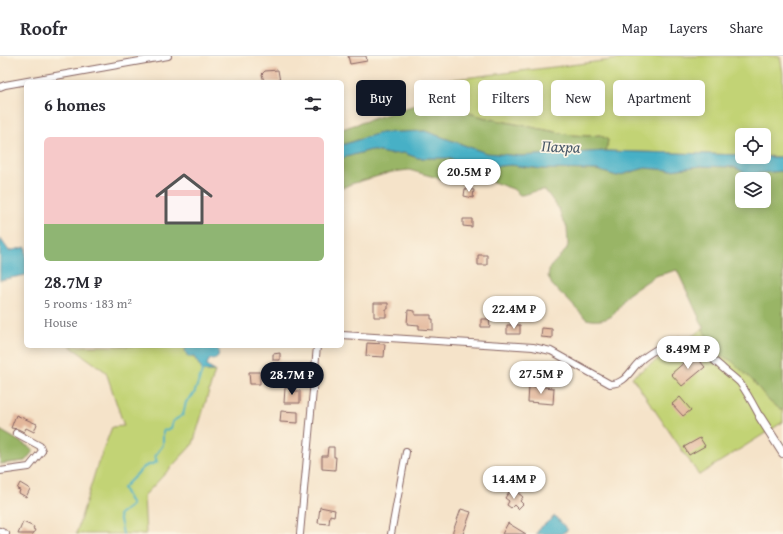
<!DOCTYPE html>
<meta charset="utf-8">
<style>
:root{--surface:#fff;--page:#f7f7f7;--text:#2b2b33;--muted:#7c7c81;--line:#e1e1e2;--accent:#111827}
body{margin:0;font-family:"Gentium Book Plus",serif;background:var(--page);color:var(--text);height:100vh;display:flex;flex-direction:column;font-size:15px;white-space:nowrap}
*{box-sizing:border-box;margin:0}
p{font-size:13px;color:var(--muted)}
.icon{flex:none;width:22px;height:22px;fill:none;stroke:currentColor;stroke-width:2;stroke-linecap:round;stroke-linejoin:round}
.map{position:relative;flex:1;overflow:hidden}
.side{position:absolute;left:24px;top:24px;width:320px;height:268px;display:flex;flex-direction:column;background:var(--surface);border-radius:6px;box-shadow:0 2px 10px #0003}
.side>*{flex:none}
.top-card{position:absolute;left:356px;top:24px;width:367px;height:36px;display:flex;gap:8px}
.controls{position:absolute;left:735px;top:72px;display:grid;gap:8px}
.controls a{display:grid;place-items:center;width:36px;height:36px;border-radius:6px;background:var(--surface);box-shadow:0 2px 10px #0003;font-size:20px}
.price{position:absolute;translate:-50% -34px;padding:0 9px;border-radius:14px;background:#fff;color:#222;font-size:13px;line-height:26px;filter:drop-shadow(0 1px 2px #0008)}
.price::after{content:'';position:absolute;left:50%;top:24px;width:12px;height:9px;margin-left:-6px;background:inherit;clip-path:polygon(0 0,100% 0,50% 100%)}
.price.current{background:var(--accent);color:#fff}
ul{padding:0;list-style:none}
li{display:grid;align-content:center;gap:8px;height:212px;padding:0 20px}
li+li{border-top:1px solid var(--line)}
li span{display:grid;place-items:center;height:124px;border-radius:6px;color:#555}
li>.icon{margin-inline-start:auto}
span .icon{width:72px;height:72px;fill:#fffc;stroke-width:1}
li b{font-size:17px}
h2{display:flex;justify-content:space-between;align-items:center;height:48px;padding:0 20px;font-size:17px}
.chip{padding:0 14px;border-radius:6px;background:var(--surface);box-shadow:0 2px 10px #0003;font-size:14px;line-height:36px}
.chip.current{background:var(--accent);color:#fff}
header{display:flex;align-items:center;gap:24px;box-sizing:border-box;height:56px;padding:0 20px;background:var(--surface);border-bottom:1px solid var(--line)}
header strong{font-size:19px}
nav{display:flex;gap:22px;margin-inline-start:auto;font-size:14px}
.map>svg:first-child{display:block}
.green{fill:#c2d375;stroke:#867950}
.forest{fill:#99b566;stroke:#726a48;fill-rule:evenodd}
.water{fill:#47b0c6;stroke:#486878}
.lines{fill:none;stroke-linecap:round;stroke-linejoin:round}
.stream{stroke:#47b0c6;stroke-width:2}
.building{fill:#e3b79b}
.minor-casing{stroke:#866462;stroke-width:8}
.tertiary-casing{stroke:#866462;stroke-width:10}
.minor{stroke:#fff;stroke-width:6}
.tertiary{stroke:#fff;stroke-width:8}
.labels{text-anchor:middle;stroke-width:3.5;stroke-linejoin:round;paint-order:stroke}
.water-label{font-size:16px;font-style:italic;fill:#495969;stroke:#fcf5e5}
</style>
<header>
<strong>Roofr</strong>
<nav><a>Map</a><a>Layers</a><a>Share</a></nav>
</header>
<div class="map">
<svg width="783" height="478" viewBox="0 0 783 478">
<rect width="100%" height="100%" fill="#fcf5e5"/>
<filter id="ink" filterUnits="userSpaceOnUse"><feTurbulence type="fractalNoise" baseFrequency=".025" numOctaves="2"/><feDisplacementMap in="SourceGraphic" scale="8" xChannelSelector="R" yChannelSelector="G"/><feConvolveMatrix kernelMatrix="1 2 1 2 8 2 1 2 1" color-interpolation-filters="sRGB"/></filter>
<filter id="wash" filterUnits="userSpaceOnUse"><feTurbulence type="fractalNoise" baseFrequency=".012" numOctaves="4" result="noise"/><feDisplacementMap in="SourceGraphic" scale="16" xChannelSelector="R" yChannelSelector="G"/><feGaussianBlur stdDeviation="0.9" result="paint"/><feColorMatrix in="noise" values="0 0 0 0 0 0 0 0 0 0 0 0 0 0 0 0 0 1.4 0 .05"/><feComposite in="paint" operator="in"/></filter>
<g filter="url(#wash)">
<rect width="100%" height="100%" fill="#f5e3c9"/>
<path class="green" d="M643,0H780L783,17V101L764,100V79H742V99L606,95L608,84L600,79L588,80L571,79L486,62L463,55L418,48L415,28Z
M783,164V366L699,419L632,321L716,264Z
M70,290H186L185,295L191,301H194L203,315H215L193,388L144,440L146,478H76L97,410L112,371L124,370L106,316Z"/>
<path class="forest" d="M418,48L463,55L486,62L571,79L588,80L600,79L608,84L606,95L521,100L486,97L425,75L380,77L342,89V73Z
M371,94L389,98L404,97L418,102H447L476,112L511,109L543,113L597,114L617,120L645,112L671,114L701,110L734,111L748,118L783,115V355L770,346L752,324L737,310L732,305L720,299L704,276L703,270L677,214L655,220L627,239L612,260C604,265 594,265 586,263L566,242L552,229L548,220L550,211L566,194L568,189L567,171L562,163L559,153L545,134C537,133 528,139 520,139L513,133L476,120H470L455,123L445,124L409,114L392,116L351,128L342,132V102ZM742,123H764V145H742Z
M0,374L34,394L25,405L0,408Z"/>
<path class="water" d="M425,75L486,97L521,100L606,95L742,99V101H783V115L748,118L734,111L701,110L671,114L645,112L617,120L597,114L543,113L511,109L476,112L447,102H418L404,97L389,98L371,94L342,102V89L380,77Z
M0,182L9,195L26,191V219L0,224Z
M186,290H214L219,294L218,301L216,303H210L207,308L208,311L215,315H203L194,301H188L185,295Z
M555,460L568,474L561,478H536L540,472Z"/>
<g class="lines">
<path class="stream" d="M123,478L119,459L132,449L123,432L144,411L157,406L155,400L163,389V375L171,372L173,365L183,359L186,346L194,338L203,313"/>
</g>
<g id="blocks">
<path class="building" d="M348,0H366L367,5L350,8Z
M278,14L280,26H264L262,18L265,15Z
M465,133L474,134L473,142L464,140Z
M463,163H472V171L463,170Z
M478,199H487V209H478Z
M374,247H388V253H386V261H374Z
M408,254L415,255V259H431V263H433V274L419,273V269L407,268Z
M481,263H489L490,271H481Z
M507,269H520V278H507Z
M542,272L552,273V282L541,281Z
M367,287L385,288L384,301L366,300Z
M280,297V304H273V298Z
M694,298L705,311L682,330L671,318Z
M293,309H302L301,321H292Z
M249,316H260V328H250Z
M529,330L554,332L553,348L528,346Z
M285,332H294V335H300V347H284Z
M680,341L691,354L683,360L672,348Z
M281,355L298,356V367L280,366Z
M16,359L37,368L34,376L26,372L24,376L18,373L11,372Z
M700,382L705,390L689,399L684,391Z
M328,391H334V401H336L335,414L322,413V400H327Z
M20,427L30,433L26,441L19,437L20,434L17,433Z
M509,436L514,440L517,436L523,441L520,445L523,448L518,453L514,449L511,452L507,449L509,445L505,442Z
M320,451L335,454L334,460L330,459L329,468L318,467Z
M461,453L471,456L463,478H452Z
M23,466L34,471L33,473L35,474L33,478H18Z
M508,467L526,478H502Z"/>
</g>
</g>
<g filter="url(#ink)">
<use href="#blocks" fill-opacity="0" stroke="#866462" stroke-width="1"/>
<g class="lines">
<defs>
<path id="minor" d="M0,31L5,29L168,0
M342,279L533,291L551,295L610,328C626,328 630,314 640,305C646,299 667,286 675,285C692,282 714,305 726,315C731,319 736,323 740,327C748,338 754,350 760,361
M0,415L29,411L42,395L40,390L16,377
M0,475L6,478
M300,478L317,290
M391,478L406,396"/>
<path id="tertiary" d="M760,361L783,397"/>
</defs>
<use href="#minor" class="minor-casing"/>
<use href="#tertiary" class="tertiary-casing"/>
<use href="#minor" class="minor"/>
<use href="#tertiary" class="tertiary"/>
</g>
</g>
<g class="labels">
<g class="water-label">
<text transform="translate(561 90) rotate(2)" y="6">Пахра</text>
</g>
</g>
</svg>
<div class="controls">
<a><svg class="icon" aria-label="locate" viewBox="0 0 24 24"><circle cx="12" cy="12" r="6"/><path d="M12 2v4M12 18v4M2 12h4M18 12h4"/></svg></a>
<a><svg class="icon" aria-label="layers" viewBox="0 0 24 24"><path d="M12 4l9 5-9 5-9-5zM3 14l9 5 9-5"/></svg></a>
</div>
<b class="price" style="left:469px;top:137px">20.5M ₽</b>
<b class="price" style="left:514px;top:274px">22.4M ₽</b>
<b class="price" style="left:688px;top:314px">8.49M ₽</b>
<b class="price" style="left:541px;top:339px">27.5M ₽</b>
<b class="price current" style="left:292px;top:340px">28.7M ₽</b>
<b class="price" style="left:514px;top:444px">14.4M ₽</b>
<div class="top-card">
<a class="chip current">Buy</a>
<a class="chip">Rent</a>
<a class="chip">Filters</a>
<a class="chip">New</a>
<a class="chip">Apartment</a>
</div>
<section class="side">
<h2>6 homes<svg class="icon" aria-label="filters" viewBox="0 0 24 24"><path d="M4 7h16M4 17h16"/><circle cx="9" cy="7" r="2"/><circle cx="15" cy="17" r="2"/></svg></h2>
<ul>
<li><span style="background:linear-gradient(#f6c9c9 70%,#8fb573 0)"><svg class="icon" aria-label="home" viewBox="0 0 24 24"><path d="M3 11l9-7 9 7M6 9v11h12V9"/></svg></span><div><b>28.7M ₽</b><p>5 rooms · 183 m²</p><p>House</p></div></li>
</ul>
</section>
</div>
